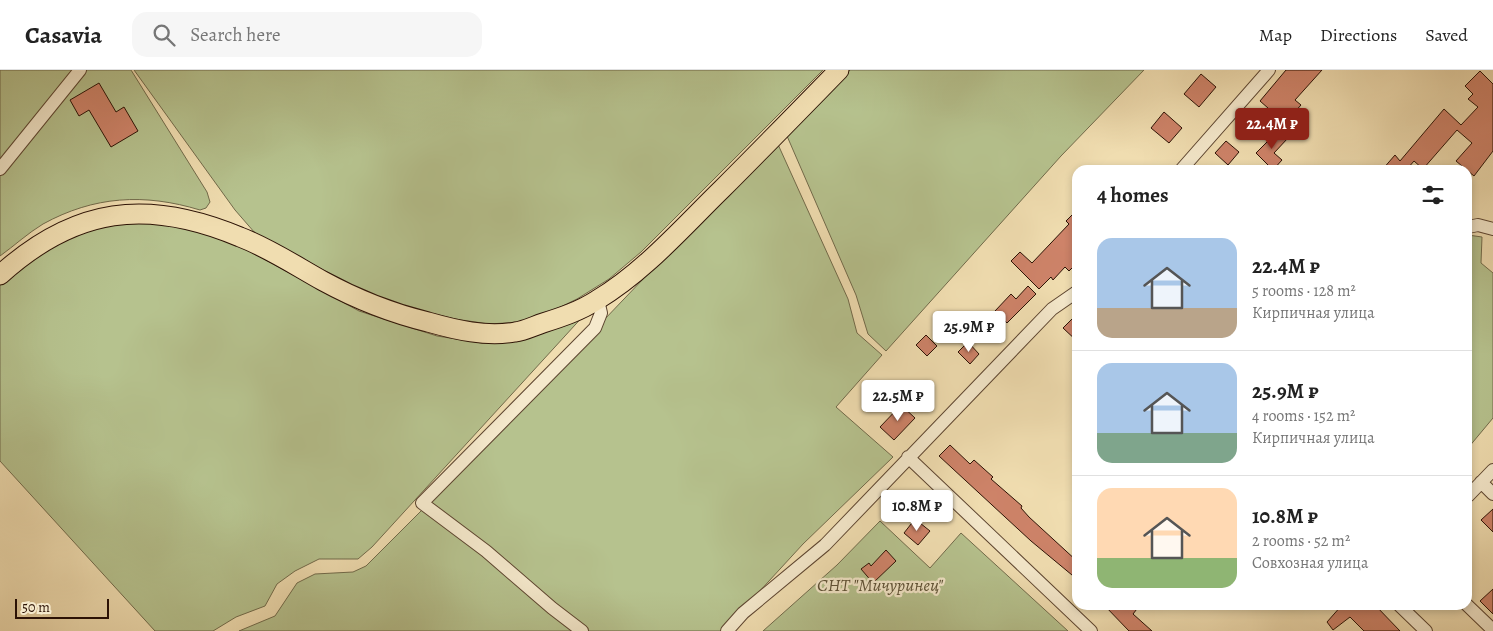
<!DOCTYPE html>
<meta charset="utf-8">
<style>
:root{--surface:#fff;--page:#f6f6f6;--text:#222;--muted:#767676;--line:#e0e0e0;--accent:#8f2418}
body{margin:0;font-family:Alegreya,serif;background:var(--page);color:var(--text);height:100vh;display:flex;flex-direction:column;font-size:19px;white-space:nowrap}
*{box-sizing:border-box;margin:0}
p{font-size:16px;color:var(--muted)}
.icon{flex:none;width:28px;height:28px;fill:none;stroke:currentColor;stroke-width:2;stroke-linecap:round;stroke-linejoin:round}
.map{position:relative;flex:1;overflow:hidden}
.side{position:absolute;left:1072px;top:95px;width:400px;height:445px;display:flex;flex-direction:column;background:var(--surface);border-radius:15px;box-shadow:0 2px 8px #0003}
.side>*{flex:none}
.scale{position:absolute;left:15px;bottom:12px;width:94px;box-sizing:border-box;padding-left:5px;border:2px solid #2c1205;border-top:0;font-size:14px;line-height:18px;white-space:nowrap;color:#2c1205;-webkit-text-stroke:4px #f5e9cc;paint-order:stroke}
.price{position:absolute;translate:-50% -42px;padding:0 11px;border-radius:5px;background:#fff;color:#222;font-size:16px;line-height:32px;filter:drop-shadow(0 1px 2px #0008)}
.price::after{content:'';position:absolute;left:50%;top:30px;width:15px;height:11px;margin-left:-8px;background:inherit;clip-path:polygon(0 0,100% 0,50% 100%)}
.price.on{background:var(--accent);color:#fff}
ul{padding:0;list-style:none}
li{display:flex;align-items:center;gap:15px;height:125px;padding:0 25px}
li+li{border-top:1px solid var(--line)}
li span{display:grid;place-items:center;flex:none;width:140px;height:100px;border-radius:15px;color:#555}
li>.icon{margin-inline-start:auto}
span .icon{width:60px;height:60px;fill:#fffc;stroke-width:1}
li b{font-size:21px}
h2{display:flex;justify-content:space-between;align-items:center;height:60px;padding:0 25px;font-size:21px}
header{display:flex;align-items:center;gap:30px;box-sizing:border-box;height:70px;padding:0 25px;background:var(--surface);border-bottom:1px solid var(--line)}
header strong{font-size:24px}
nav{display:flex;gap:28px;margin-inline-start:auto;font-size:18px}
.search{width:350px;height:45px;background:var(--page);display:flex;align-items:center;gap:12px;box-sizing:border-box;padding:0 18px;border-radius:15px;color:var(--muted);font-size:19px}
.map>svg:first-child{display:block}
.green{fill:#b6c28e;stroke:#716a4a}
.building{fill:#ce8369;stroke:#2c1205}
.lines{fill:none;stroke-linecap:round;stroke-linejoin:round}
.street-casing{stroke:#5d4530;stroke-width:14}
.primary-casing{stroke:#2c1205;stroke-width:21}
.street{stroke:#f5e9cc;stroke-width:12}
.primary{stroke:#f0ddb0;stroke-width:19}
.labels{text-anchor:middle;stroke-width:4.5;stroke-linejoin:round;paint-order:stroke}
.park-label{font-size:18px;font-style:italic;fill:#5c5035;stroke:#f5e9cc}
</style>
<header>
<strong>Casavia</strong>
<div class="search"><svg class="icon" aria-label="search" viewBox="0 0 24 24"><circle cx="10" cy="10" r="6"/><path d="M15 15l6 6"/></svg>Search here</div>
<nav><a>Map</a><a>Directions</a><a>Saved</a></nav>
</header>
<div class="map">
<svg width="1493" height="561" viewBox="0 0 1493 561">
<rect width="100%" height="100%" fill="#f0ddb0"/>
<filter id="stains"><feTurbulence type="fractalNoise" baseFrequency=".004" numOctaves="4"/><feColorMatrix values="0 0 0 0 .2 0 0 0 0 .09 0 0 0 0 .02 0 0 0 .5 -.17"/></filter>
<radialGradient id="worn" r=".72"><stop offset=".6" stop-color="#630" stop-opacity="0"/><stop offset="1" stop-color="#630" stop-opacity=".3"/></radialGradient>
<path class="green" d="M0,0H131L207,122L210,132L206,138L200,140C144,123 94,126 43,154C28,163 14,176 0,186Z
M134,0H823L641,182L609,209L577,229L548,243L521,252L489,254L455,249L414,239L364,222L255,163L235,140Z
M850,0H1144L1061,86L886,281L868,264L856,225L787,66Z
M776,70L848,229L857,263L882,285L836,337L893,387L803,474L723,561H589L429,433Z
M114,150L176,153L244,178L359,241L437,266L482,273L528,268L586,243L372,477L358,489H319L295,501L277,514L265,536L236,547L213,561H155L0,391V213L61,167Z
M1468,165L1482,167L1481,193L1493,203V348L1468,378Z
M423,439L484,484L574,561H239L275,546L297,513L315,504L353,502L366,496Z
M880,451L930,498L961,463L1068,561H763L837,495Z"/>
<path class="building" d="M1286,0H1322L1295,30L1301,35L1285,53L1260,31Z
M1480,1L1493,14V81L1474,106L1456,91L1472,73L1457,60L1423,99L1414,91L1408,98L1411,100H1382L1395,85L1400,91L1444,39L1461,55L1478,37L1468,29L1473,24L1465,16Z
M1201,4L1216,17L1199,37L1184,24Z
M99,13L116,42L124,37L138,61L111,77L89,40L79,46L70,30Z
M1164,42L1182,58L1169,73L1151,58Z
M1280,59L1288,68L1274,83L1282,90L1273,100L1256,83Z
M1226,71L1239,82L1228,95L1215,83Z
M1078,139V192L1069,201L1065,197L1053,210L1051,207L1039,219L1011,191L1020,182L1032,193L1069,154L1066,151Z
M1028,216L1036,224L1007,253L995,241L1011,224L1016,229Z
M1078,243V272L1063,258Z
M926,265L937,276L927,286L916,275Z
M968,272L979,284L970,294L958,282Z
M901,335L915,348L894,370L880,357Z
M950,375L970,394L974,390L993,407L991,409L1022,436L1021,438L1029,447L1078,492V510L1031,471L939,386Z
M1493,439V462L1481,450Z
M915,449L930,461L918,475L904,463Z
M886,480L896,491L873,513L861,499L869,493L871,496Z
M1493,519V544L1480,531Z
M1104,535H1140L1133,544L1152,561H1129Z
M1342,535H1375L1400,561H1364L1350,547L1333,560L1327,552Z"/>
<g class="lines">
<defs>
<path id="street" d="M0,99L80,0
M1181,100L1269,0
M1468,157L1478,155L1493,159
M908,387L1091,561
M1481,412L1493,424
M1468,426L1493,400
M1399,535L1426,561
M1467,535L1493,560
M582,561L552,538L486,481L422,433L595,258L601,243L598,230
M727,561L743,543L825,475L1052,239L1078,221"/>
<path id="primary" d="M0,205C75,137 147,128 240,167C269,178 296,196 323,211C356,229 391,243 428,252C456,260 486,267 515,262C524,261 534,256 543,253C562,247 580,241 597,230C644,202 683,157 722,119C761,80 800,40 839,0"/>
</defs>
<use href="#street" class="street-casing"/>
<use href="#primary" class="primary-casing"/>
<use href="#street" class="street"/>
<use href="#primary" class="primary"/>
</g>
<g class="labels">
<g class="park-label">
<text x="880" y="521">СНТ "Мичуринец"</text>
</g>
</g>
<rect width="100%" height="100%" filter="url(#stains)"/>
<rect width="100%" height="100%" fill="url(#worn)"/>
</svg>
<div class="scale">50 m</div>
<b class="price on" style="left:1272px;top:80px">22.4M ₽</b>
<b class="price" style="left:969px;top:283px">25.9M ₽</b>
<b class="price" style="left:898px;top:352px">22.5M ₽</b>
<b class="price" style="left:917px;top:462px">10.8M ₽</b>
<section class="side">
<h2>4 homes<svg class="icon" aria-label="filters" viewBox="0 0 24 24"><path d="M4 7h16M4 17h16"/><circle cx="9" cy="7" r="2"/><circle cx="15" cy="17" r="2"/></svg></h2>
<ul>
<li><span style="background:linear-gradient(#a9c7e8 70%,#b9a48a 0)"><svg class="icon" aria-label="home" viewBox="0 0 24 24"><path d="M3 11l9-7 9 7M6 9v11h12V9"/></svg></span><div><b>22.4M ₽</b><p>5 rooms · 128 m²</p><p>Кирпичная улица</p></div></li>
<li><span style="background:linear-gradient(#a9c7e8 70%,#7fa58c 0)"><svg class="icon" aria-label="home" viewBox="0 0 24 24"><path d="M3 11l9-7 9 7M6 9v11h12V9"/></svg></span><div><b>25.9M ₽</b><p>4 rooms · 152 m²</p><p>Кирпичная улица</p></div></li>
<li><span style="background:linear-gradient(#ffd9b3 70%,#8fb573 0)"><svg class="icon" aria-label="home" viewBox="0 0 24 24"><path d="M3 11l9-7 9 7M6 9v11h12V9"/></svg></span><div><b>10.8M ₽</b><p>2 rooms · 52 m²</p><p>Совхозная улица</p></div></li>
</ul>
</section>
</div>
